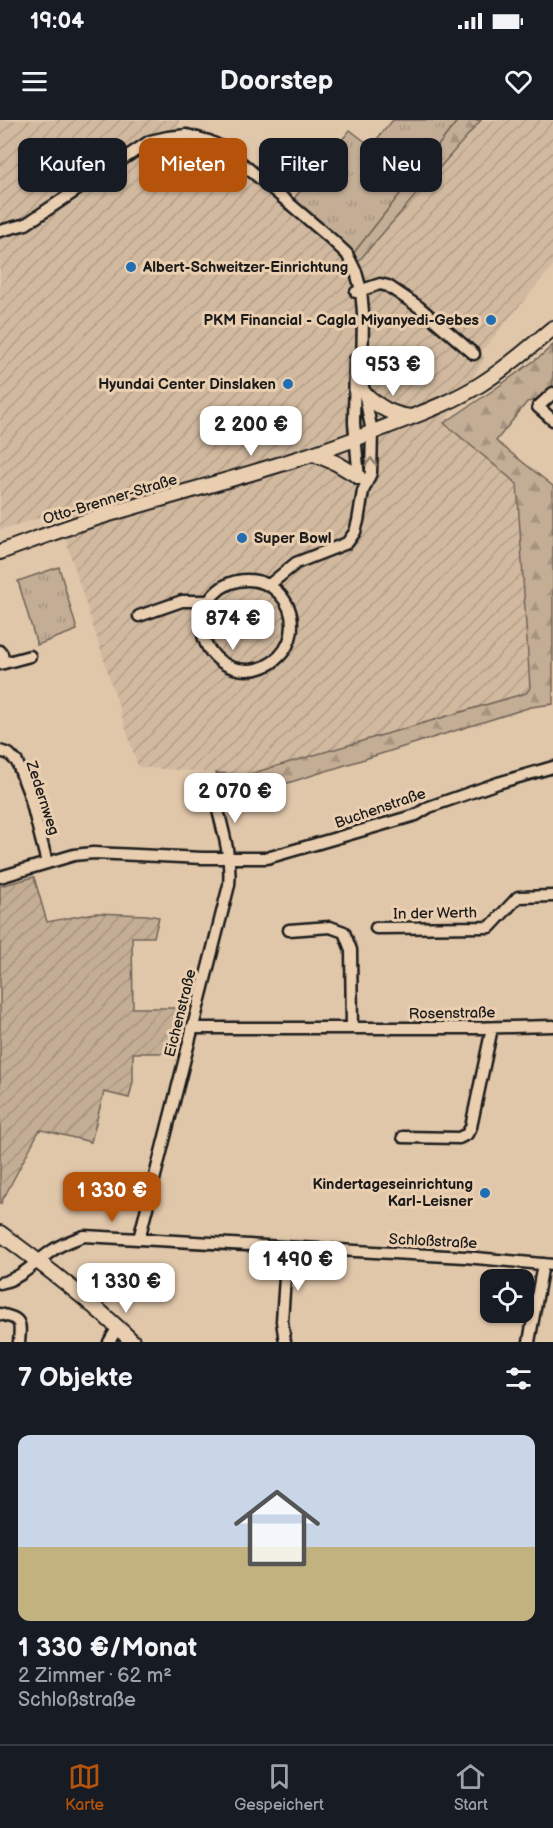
<!DOCTYPE html>
<html lang="de">
<meta charset="utf-8">
<style>
:root{--surface:#171b24;--page:#242831;--text:#f1f3f6;--muted:#9ea1a6;--line:#363941;--accent:#b45309}
body{margin:0;font-family:"Balsamiq Sans",sans-serif;background:var(--page);color:var(--text);height:100vh;display:flex;flex-direction:column;font-size:22px;white-space:nowrap}
*{box-sizing:border-box;margin:0}
p{font-size:20px;color:var(--muted)}
.icon{flex:none;width:33px;height:33px;fill:none;stroke:currentColor;stroke-width:2;stroke-linecap:round;stroke-linejoin:round}
.map{position:relative;height:1222px;overflow:hidden}
.details{display:flex;flex-direction:column;background:var(--surface);flex:1}
.details>*{flex:none}
.hud{position:absolute;left:18px;top:18px;width:518px;height:54px;display:flex;gap:12px}
.controls{position:absolute;left:480px;top:1149px;display:grid;gap:12px}
.controls a{display:grid;place-items:center;width:54px;height:54px;border-radius:12px;background:var(--surface);box-shadow:0 2px 4px #0004;font-size:30px}
.price{position:absolute;translate:-50% -51px;padding:0 14px;border-radius:12px;background:#fff;color:#222;font-size:20px;line-height:39px;filter:drop-shadow(0 2px 3px #0008)}
.price::after{content:'';position:absolute;left:50%;top:36px;width:18px;height:14px;margin-left:-9px;background:inherit;clip-path:polygon(0 0,100% 0,50% 100%)}
.price.selected{background:var(--accent);color:#fff}
ul{padding:0;list-style:none}
li{display:grid;align-content:center;gap:12px;height:318px;padding:0 18px}
li+li{border-top:2px solid var(--line)}
li span{display:grid;place-items:center;height:186px;border-radius:12px;color:#555}
li>.icon{margin-inline-start:auto}
span .icon{width:108px;height:108px;fill:#fffc;stroke-width:1}
li b{font-size:26px}
h2{display:flex;justify-content:space-between;align-items:center;height:72px;padding:0 18px;font-size:26px}
.chip{padding:0 21px;border-radius:12px;background:var(--surface);box-shadow:0 2px 4px #0004;font-size:21px;line-height:54px}
.chip.selected{background:var(--accent);color:#fff}
.status{display:flex;justify-content:space-between;align-items:center;height:42px;padding:0 30px;background:var(--surface);direction:ltr}
.status svg{height:16px;fill:currentColor}
header{display:flex;justify-content:space-between;align-items:center;height:78px;padding:0 18px;background:var(--surface);font-size:27px;font-weight:600}
.tabs{display:flex;justify-content:space-around;align-items:center;height:84px;border-top:2px solid var(--line);background:var(--surface);font-size:16px;color:var(--muted)}
.tabs a{display:grid;justify-items:center;gap:3px}
.tabs .selected{color:var(--accent)}
.map>svg:first-child{display:block}
.industrial{fill:url(#industrial-furrows)}
.forest{fill:url(#forest-firs);stroke:#706458;stroke-width:1.5}
.park{fill:url(#park-tufts);stroke:#706458;stroke-width:1.5}
.garden{fill:url(#garden-furrows);stroke:#706458;stroke-width:1.5}
.lines{fill:none;stroke-linecap:round;stroke-linejoin:round}
.minor-casing{stroke:#1c1c1c;stroke-width:15}
.major-casing{stroke:#1c1c1c;stroke-width:18}
.minor{stroke:#e9ceb0;stroke-width:10}
.major{stroke:#e9ceb0;stroke-width:14}
.oneway{stroke:#8d7e6d}
.poi-dot{fill:#1f6fb2;stroke:#e9ceb0;stroke-width:2}
.labels{text-anchor:middle;stroke-width:6;stroke-linejoin:round;paint-order:stroke}
.poi-label{font-size:15px;font-weight:bold;fill:#1c1c1c;stroke:#e9ceb0;text-anchor:end}
.street-label{font-size:15px;fill:#1c1c1c;stroke:#e9ceb0}
</style>
<div class="status"><b>19:04</b><svg viewBox="0 0 49 12"><path d="M0 12V9h3v3zM5 12V6h3v6zM10 12V3h3v9zM15 12V0h3v12zM26 1h20v11H26zM47 4h2v5h-2z"/></svg></div>
<header><svg class="icon" aria-label="menu" viewBox="0 0 24 24"><path d="M4 6h16M4 12h16M4 18h16"/></svg>Doorstep<svg class="icon" aria-label="heart" viewBox="0 0 24 24"><path d="M12 20l-8-8c-3-5 5-10 8-4 3-6 11-1 8 4z"/></svg></header>
<div class="map">
<svg width="553" height="1222" viewBox="0 0 553 1222">
<defs>
<pattern id="industrial-furrows" width="10" height="10" patternUnits="userSpaceOnUse" patternTransform="scale(1.5)"><rect width="10" height="10" fill="#d1b99f"/><path d="M-1 1l2-2M0 10L10 0M9 11l2-2" fill="none" stroke="#b39e88"/></pattern>
<pattern id="forest-firs" width="22" height="20" patternUnits="userSpaceOnUse" patternTransform="scale(1.5)"><rect width="22" height="20" fill="#c3ad95"/><path d="M5 1l3.5 6h-7zM16 11l3.5 6h-7z" fill="#a79480"/></pattern>
<pattern id="park-tufts" width="24" height="20" patternUnits="userSpaceOnUse" patternTransform="scale(1.5)"><rect width="24" height="20" fill="#c3ad95"/><path d="M3 7l-1-3M5 7V3M7 7l1-3M15 17l-1-3M17 17v-4M19 17l1-3" fill="none" stroke="#a79480"/></pattern>
<pattern id="garden-furrows" width="10" height="10" patternUnits="userSpaceOnUse" patternTransform="scale(1.5)"><rect width="10" height="10" fill="#c3ad95"/><path d="M-1 1l2-2M0 10L10 0M9 11l2-2" fill="none" stroke="#a79480"/></pattern>
</defs>
<rect width="100%" height="100%" fill="#e1c7aa"/>
<filter id="ink" filterUnits="userSpaceOnUse"><feTurbulence type="fractalNoise" baseFrequency=".0167" numOctaves="2"/><feDisplacementMap in="SourceGraphic" scale="12" xChannelSelector="R" yChannelSelector="G"/><feConvolveMatrix kernelMatrix="1 2 1 2 8 2 1 2 1" color-interpolation-filters="sRGB"/></filter>
<g filter="url(#ink)">
<path class="industrial" d="M0,0H179L177,17L223,29L356,144L481,0H553V146L480,233L485,238L444,303L516,364L530,568L526,573L246,655L138,647L69,431L59,392L0,410Z"/>
<path class="forest" d="M458,0H481L356,144L352,135Z
M553,225V265L537,280L527,282L496,321L553,366V584L531,587L275,667L220,671L216,653L246,655L526,573L530,568L517,364L444,303L492,271L542,235Z"/>
<path class="park" d="M393,0H458L352,135L292,81L350,10L371,26Z
M59,447L77,510L37,525L18,461Z"/>
<path class="garden" d="M34,757L47,802L95,793L147,795L159,797L154,817H132L133,888H186L174,933H133V962L129,978L104,972L91,1022L42,1010L39,1011L0,1085V766Z"/>
<g class="lines">
<defs>
<path id="minor" d="M0,111L26,104L150,21L168,17L187,15L209,21L224,28L330,118L347,134L356,152L361,170L363,192L362,261L372,312L371,353L363,371L358,401L355,412L347,423L296,443L269,465
M356,172L380,164L388,166L419,187L474,234
M355,240L354,303L359,359
M553,273L538,287L553,300
M202 505a45 45 0 1 1 90 0a45 45 0 1 1-90 0Z
M139,496L182,481H208
M0,531L2,534L4,543L0,544
M4,543L30,536
M0,631L9,634L17,642L30,676L47,743
M0,757L74,735L93,733L203,738H267L416,695L429,687L498,663L553,647
M376,808L490,807L518,777L553,776
M289,810L330,807L344,812L351,830L352,908
M191,908H470L553,906
M403,1017L459,1018L467,1014L471,1007L492,908
M139,1119L229,765C232,735 221,704 214,675
M0,1163C21,1159 36,1141 53,1130C63,1123 73,1120 84,1116L465,1137L553,1145
M0,1194C21,1199 21,1201 19,1222
M109,1222L118,1207
M285,1222L282,1201L287,1128
M529,1222L543,1144"/>
<path id="major" d="M366,275C380,288 391,294 410,297
M314,334L336,343L358,356
M0,432C39,418 77,403 116,392C203,366 290,345 373,312C410,297 448,285 481,264C507,248 530,227 553,208
M0,1113C46,1147 92,1182 133,1222"/>
</defs>
<use href="#minor" class="minor-casing"/>
<use href="#major" class="major-casing"/>
<use href="#minor" class="minor"/>
<use href="#major" class="major"/>
</g>
<defs><path id="oneway-chevron" d="M-2-3.5L2.5 0L-2 3.5" fill="none" stroke-width="1.6" stroke-linecap="round" stroke-linejoin="round" transform="scale(1.5)"/></defs>
<use class="oneway" href="#oneway-chevron" transform="translate(371 342) rotate(-89)"/>
</g>
<g class="poi-dot">
<circle cx="131" cy="147" r="6"/>
<circle cx="491" cy="200" r="6"/>
<circle cx="288" cy="264" r="6"/>
<circle cx="242" cy="418" r="6"/>
<circle cx="485" cy="1073" r="6"/>
</g>
<g class="labels">
<g class="poi-label">
<text x="143" y="152" text-anchor="start">Albert-Schweitzer-Einrichtung</text>
<text x="479" y="205">PKM Financial - Cagla Miyanyedi-Gebes</text>
<text x="276" y="269">Hyundai Center Dinslaken</text>
<text x="254" y="423" text-anchor="start">Super Bowl</text>
<text x="473" y="1069">Kindertageseinrichtung<tspan x="473" dy="17">Karl-Leisner</tspan></text>
</g>
<g class="street-label">
<text transform="translate(110 379) rotate(-17)" y="5">Otto-Brenner-Straße</text>
<text transform="translate(43 678) rotate(72)" y="5">Zedernweg</text>
<text transform="translate(380 688) rotate(-19)" y="5">Buchenstraße</text>
<text transform="translate(435 793) rotate(-1)" y="5">In der Werth</text>
<text transform="translate(180 893) rotate(-76)" y="5">Eichenstraße</text>
<text transform="translate(452 893) rotate(-1)" y="5">Rosenstraße</text>
<text transform="translate(433 1121) rotate(3)" y="5">Schloßstraße</text>
</g>
</g>
</svg>
<div class="controls">
<a><svg class="icon" aria-label="locate" viewBox="0 0 24 24"><circle cx="12" cy="12" r="6"/><path d="M12 2v4M12 18v4M2 12h4M18 12h4"/></svg></a>
</div>
<b class="price" style="left:393px;top:277px">953 €</b>
<b class="price" style="left:251px;top:337px">2 200 €</b>
<b class="price" style="left:233px;top:531px">874 €</b>
<b class="price" style="left:235px;top:704px">2 070 €</b>
<b class="price selected" style="left:112px;top:1103px">1 330 €</b>
<b class="price" style="left:298px;top:1172px">1 490 €</b>
<b class="price" style="left:126px;top:1194px">1 330 €</b>
<div class="hud">
<a class="chip">Kaufen</a>
<a class="chip selected">Mieten</a>
<a class="chip">Filter</a>
<a class="chip">Neu</a>
</div>
</div>
<section class="details">
<h2>7 Objekte<svg class="icon" aria-label="filters" viewBox="0 0 24 24"><path d="M4 7h16M4 17h16"/><circle cx="9" cy="7" r="2"/><circle cx="15" cy="17" r="2"/></svg></h2>
<ul>
<li><span style="background:linear-gradient(#c9d6e8 60%,#c2b280 0)"><svg class="icon" aria-label="home" viewBox="0 0 24 24"><path d="M3 11l9-7 9 7M6 9v11h12V9"/></svg></span><div><b>1 330 €/Monat</b><p>2 Zimmer · 62 m²</p><p>Schloßstraße</p></div></li>
</ul>
</section>
<nav class="tabs">
<a class="selected"><svg class="icon" aria-label="map" viewBox="0 0 24 24"><path d="M3 6l6-2 6 2 6-2v14l-6 2-6-2-6 2zM9 4v14M15 6v14"/></svg>Karte</a>
<a><svg class="icon" aria-label="saved" viewBox="0 0 24 24"><path d="M7 4h10v16l-5-4-5 4z"/></svg>Gespeichert</a>
<a><svg class="icon" aria-label="home" viewBox="0 0 24 24"><path d="M3 11l9-7 9 7M6 9v11h12V9"/></svg>Start</a>
</nav>
